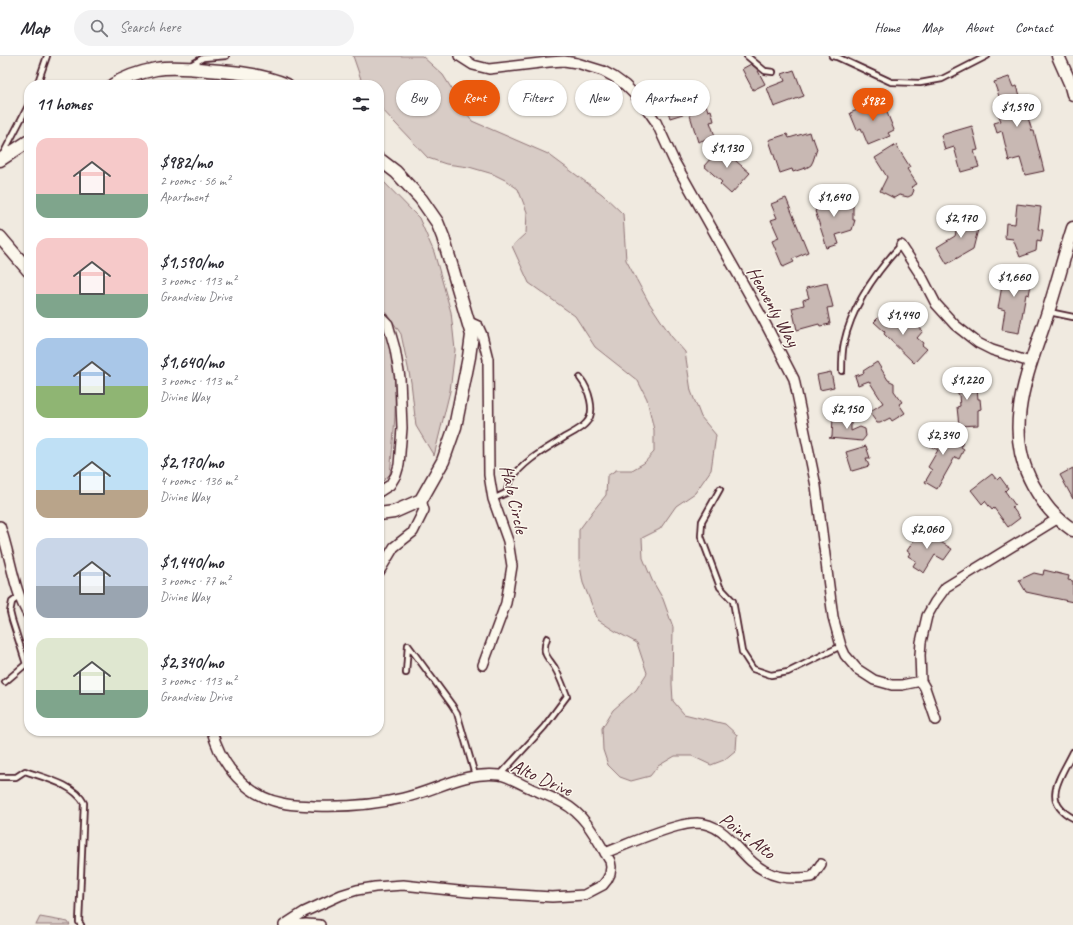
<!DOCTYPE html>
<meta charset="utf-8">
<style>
:root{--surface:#fff;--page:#f2f2f3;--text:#2b2b33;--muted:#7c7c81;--line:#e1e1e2;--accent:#ea580c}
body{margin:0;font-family:Caveat,sans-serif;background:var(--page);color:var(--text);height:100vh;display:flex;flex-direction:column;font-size:15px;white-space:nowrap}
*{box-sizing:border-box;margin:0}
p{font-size:13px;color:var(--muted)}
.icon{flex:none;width:22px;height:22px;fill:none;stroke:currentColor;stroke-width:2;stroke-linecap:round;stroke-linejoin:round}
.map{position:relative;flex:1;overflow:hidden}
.sheet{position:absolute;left:24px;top:24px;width:360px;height:656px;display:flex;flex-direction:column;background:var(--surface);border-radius:16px;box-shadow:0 1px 3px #0004}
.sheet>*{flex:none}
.guide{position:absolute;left:396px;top:24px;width:380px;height:36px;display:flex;gap:8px}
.price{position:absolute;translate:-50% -34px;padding:0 9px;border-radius:14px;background:#fff;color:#222;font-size:13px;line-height:26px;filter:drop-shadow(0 1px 2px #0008)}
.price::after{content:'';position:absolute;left:50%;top:24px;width:12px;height:9px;margin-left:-6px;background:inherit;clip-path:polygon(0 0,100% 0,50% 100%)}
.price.selected{background:var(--accent);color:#fff}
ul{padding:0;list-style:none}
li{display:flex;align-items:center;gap:12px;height:100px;padding:0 12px}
li span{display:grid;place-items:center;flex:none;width:112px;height:80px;border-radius:12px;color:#555}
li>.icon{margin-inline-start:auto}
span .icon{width:48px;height:48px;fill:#fffc;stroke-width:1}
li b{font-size:17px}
h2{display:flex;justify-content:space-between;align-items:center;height:48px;padding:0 12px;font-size:17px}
.chip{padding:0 14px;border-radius:18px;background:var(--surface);box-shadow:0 1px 3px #0004;font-size:14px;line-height:36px}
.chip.selected{background:var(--accent);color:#fff}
header{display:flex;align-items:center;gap:24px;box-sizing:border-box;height:56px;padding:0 20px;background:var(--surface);border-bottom:1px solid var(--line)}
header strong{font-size:19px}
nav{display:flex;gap:22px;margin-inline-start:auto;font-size:14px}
.search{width:280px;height:36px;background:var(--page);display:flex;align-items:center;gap:10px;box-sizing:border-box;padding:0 14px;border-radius:22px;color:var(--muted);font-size:15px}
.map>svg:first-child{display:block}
.green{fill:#d8ccc6;stroke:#917678}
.building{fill:#c8b8b3;stroke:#4a1f2b}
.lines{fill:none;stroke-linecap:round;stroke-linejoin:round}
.lane-casing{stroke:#4a1f2b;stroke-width:8}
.street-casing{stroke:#4a1f2b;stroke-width:12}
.secondary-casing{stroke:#4a1f2b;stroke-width:15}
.lane{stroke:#fbf7ec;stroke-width:4.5}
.street{stroke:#fbf7ec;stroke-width:9}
.secondary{stroke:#fbf7ec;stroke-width:12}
.labels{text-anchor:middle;stroke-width:3;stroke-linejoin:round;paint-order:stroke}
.street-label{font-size:19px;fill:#4a1f2b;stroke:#fbf7ec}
</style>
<header>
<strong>Map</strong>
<div class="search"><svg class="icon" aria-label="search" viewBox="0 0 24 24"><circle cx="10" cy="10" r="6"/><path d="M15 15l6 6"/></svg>Search here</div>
<nav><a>Home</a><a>Map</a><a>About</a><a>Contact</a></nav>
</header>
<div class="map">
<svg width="1073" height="869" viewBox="0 0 1073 869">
<rect width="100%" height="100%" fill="#f0eae0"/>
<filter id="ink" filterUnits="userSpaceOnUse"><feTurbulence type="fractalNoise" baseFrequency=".025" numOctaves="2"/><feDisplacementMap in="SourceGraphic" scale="8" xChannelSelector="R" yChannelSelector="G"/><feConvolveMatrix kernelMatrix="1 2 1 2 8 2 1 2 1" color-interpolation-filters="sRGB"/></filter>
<g filter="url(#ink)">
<path class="green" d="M353,0H422L443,19L472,65L548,98L602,138L623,158L626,204L648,245L671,280L685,296L691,335L701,361L716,379L711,414L695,437L676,450L660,473L642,482L643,502L652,524L663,543L673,571L672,628L673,645L684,658L725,668L737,679L736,694L724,704L711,709L692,700H675L658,710L650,720L631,725L620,721L608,709L603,694L602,672L613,654L636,634L647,617L637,587L615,575L598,564L583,527L579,504V474L593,455L606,439L607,420L616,414H632L644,407L654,396V374L647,343L638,325L595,291L575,260L529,227L512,190L526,177L527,156L518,133L505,124L493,118L469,111L446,108L428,102L379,50V29H363Z
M379,121L419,162L434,196L451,256L455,294L450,335L434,400L416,370L411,326L401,278L379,245Z
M379,266C385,273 387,279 389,288C400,331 394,375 390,418L379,429Z
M40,861L68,866L70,869H36Z"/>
<path class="building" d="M751,8L757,13L765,28L753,34L742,13Z
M794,14L804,40L774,51L767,32L785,25L782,18Z
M1009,21L1013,31L1017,30L1023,49L1026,48L1029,58H1027L1032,75H1034L1044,115L1025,119L1020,102L1009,105L1002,75L997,77L994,67L1001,65L998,58L1002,56L999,47L1001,46L994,26Z
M679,29L681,35L696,30L698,37L703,39L708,55L711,54L714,65L710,66L715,80L698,86L689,56L670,62L666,49L672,47L667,33Z
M882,44L894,74L888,77L890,80L868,89L861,72L857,74L850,57Z
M972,70L978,94L974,95L979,111L961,116L954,91L945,94L941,79Z
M809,76L811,83L813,82L817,93L813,105L811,109L808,111L793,116L792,113L780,117L769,84L787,78L789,82Z
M725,86L733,93L729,99L750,117L731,138L720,128L722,126L704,110Z
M896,89L910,111L907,113L917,128L911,131L914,134L912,139L908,141L899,139L894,142L880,135L887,121L875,102Z
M824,136L828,148L851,141L853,148V164H855L852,174L836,179L839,188L827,192L815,155H816L811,141Z
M786,142L808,196L792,203L794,206L783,211L772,185L779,182L771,164L777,162L771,148Z
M1017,148L1041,151L1038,173L1043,174L1041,186L1037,185L1036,195L1020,201L1013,183L1005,182L1006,167L1015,168Z
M961,157L981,162L973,193L947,208L937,191L955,180Z
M1005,213L1033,218L1029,239L1026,238L1019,277L1002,274L1005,254L998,252Z
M827,227L833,251L827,252L830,268L820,270L819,268L797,274L792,252L804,249L803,244L809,242L806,232Z
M884,256L895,266L898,262L906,270L911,265L923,275L917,282L923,287L922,289L927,293L914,307L884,278L885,276L874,266Z
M877,306L888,324L894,327V335L902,346L899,348L905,357L892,365L890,362L880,367H877L869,356L883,347L869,325L858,329L855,320L864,317L863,315Z
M831,316L834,331L820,334L817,319Z
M964,318L968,320L975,332H977L978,343H980L981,353L978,354V369L959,370L957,351L960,350L959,339L951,326Z
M833,361L851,363V375L860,371L865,373L866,380L862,385L829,382L832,381Z
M937,372L963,386L961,391L964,393L959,403L955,401L937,433L925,426L932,414L928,411L938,394L928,389Z
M866,390L870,402H866L869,410L852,415L846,396Z
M1073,412V443L1060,419Z
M992,418L997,424L1000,421L1008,432L1005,435L1015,449L1012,451L1020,462L1008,471L994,452L992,454L985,445L982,448L971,434Z
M923,472L941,482L939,485L952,493L944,504L935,499L924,517L913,510L916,505L908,500L910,497L907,495L920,475L921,476Z
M1044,514L1069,520L1068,524L1073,525V546L1026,536L1019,524L1034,517L1043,519Z"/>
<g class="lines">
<defs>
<path id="lane" d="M747,0L765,15L773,16
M832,0L837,1L891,26L920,27L942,23L987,0
M191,9L203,2L226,0
M37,29L47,0
M3,98L29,48
M1049,256L1073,261
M842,315C842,306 842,296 844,287C852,250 876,216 901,189
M720,433L702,465L701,480L720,531L733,545L742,596L753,613L771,619L788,616L841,590
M493,443L506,437C508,433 508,429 510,425C523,405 546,393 565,381C572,377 581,373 586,367C597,356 588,332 580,322
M406,617L408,589L452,649L457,657L475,719
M5,626L26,608L12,564L10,556L12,546L20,540
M1073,696C1061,721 1040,745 1073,762
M500,719L544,671L567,640C564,632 561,624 557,616C551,602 540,601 547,582
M0,721H16L25,715C44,722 74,728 84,747L79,866L81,869"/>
<path id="street" d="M459,0L473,9L489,13L549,6L564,5L577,7L603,15L614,21L625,29L642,46L656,66L674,105L763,263L794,323L816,430L833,561L841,590L845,599L857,613L874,624L892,629H902L921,625
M901,189L922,221L936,248L955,269L978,287L992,294L1030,306
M379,259L388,268L395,293L400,322L402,372L399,409L396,419L390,429L379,436
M467,265L478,270L482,279L488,303L489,419L493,443L508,485L512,510L506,547L483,609
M0,470C10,497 14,537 29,560
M379,516L394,491L413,476L424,454L421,444
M936,664L925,632L921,625L920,599L921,586L927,560L935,546L946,531L1057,463
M212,675C221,709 246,740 282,747C293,750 305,749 315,750C344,751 374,749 403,742C435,735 465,715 499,719C509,720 520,728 530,732C541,737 552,741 563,747C586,759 597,784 610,805L611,811L610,818L607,824L603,829L584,839L552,841L468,836L403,829L375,831L357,834L341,839L304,856L284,869
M605,797C630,787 656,775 682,769C687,768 693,767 697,767C729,768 739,802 765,815C779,823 796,823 812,821L821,808
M294,869L306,868L320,869"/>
<path id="secondary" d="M1058,0L1070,27L1073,38
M113,29C125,21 141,16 156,13C172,10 191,12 208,14C235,16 261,18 287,29
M379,103L396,116L421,143L437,166L443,181L472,279L469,301L455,371L443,405L421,444L394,456L379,458
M0,104L29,85
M1073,172C1063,203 1055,236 1044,268C1026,321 1003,375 1033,429C1045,450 1053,460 1073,474
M0,181L29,215"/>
</defs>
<use href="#lane" class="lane-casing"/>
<use href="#street" class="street-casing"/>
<use href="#secondary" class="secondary-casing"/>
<use href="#lane" class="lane"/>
<use href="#street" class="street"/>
<use href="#secondary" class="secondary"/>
</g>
</g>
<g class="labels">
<g class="street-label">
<text transform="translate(774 250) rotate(61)" y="7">Heavenly Way</text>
<text transform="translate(515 443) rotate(77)" y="7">Halo Circle</text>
<text transform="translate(542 721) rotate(24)" y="7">Alto Drive</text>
<text transform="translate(748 779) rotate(37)" y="7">Point Alto</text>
</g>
</g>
</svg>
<b class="price selected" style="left:873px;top:66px">$982</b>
<b class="price" style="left:1017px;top:72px">$1,590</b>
<b class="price" style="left:727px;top:113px">$1,130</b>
<b class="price" style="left:834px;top:162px">$1,640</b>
<b class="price" style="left:961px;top:183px">$2,170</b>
<b class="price" style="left:1014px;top:242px">$1,660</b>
<b class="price" style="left:903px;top:280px">$1,440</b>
<b class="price" style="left:967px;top:345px">$1,220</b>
<b class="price" style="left:847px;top:374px">$2,150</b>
<b class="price" style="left:943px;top:400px">$2,340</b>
<b class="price" style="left:927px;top:494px">$2,060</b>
<div class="guide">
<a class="chip">Buy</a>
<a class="chip selected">Rent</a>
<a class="chip">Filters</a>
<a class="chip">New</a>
<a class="chip">Apartment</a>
</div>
<section class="sheet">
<h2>11 homes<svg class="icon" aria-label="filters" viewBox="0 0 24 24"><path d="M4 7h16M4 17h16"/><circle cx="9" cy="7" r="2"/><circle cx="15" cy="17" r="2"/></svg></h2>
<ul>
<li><span style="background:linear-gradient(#f6c9c9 70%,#7fa58c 0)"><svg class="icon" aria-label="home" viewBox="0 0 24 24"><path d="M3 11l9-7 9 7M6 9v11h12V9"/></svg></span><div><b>$982/mo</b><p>2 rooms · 56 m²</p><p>Apartment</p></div></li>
<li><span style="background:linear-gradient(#f6c9c9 70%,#7fa58c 0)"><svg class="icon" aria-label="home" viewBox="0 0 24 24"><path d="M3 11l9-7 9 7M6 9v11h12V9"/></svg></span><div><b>$1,590/mo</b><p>3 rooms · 113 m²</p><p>Grandview Drive</p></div></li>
<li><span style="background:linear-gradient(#a9c7e8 60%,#8fb573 0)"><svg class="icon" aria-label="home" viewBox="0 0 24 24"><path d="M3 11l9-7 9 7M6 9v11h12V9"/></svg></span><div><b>$1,640/mo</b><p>3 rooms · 113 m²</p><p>Divine Way</p></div></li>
<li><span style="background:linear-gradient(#bfe0f5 65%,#b9a48a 0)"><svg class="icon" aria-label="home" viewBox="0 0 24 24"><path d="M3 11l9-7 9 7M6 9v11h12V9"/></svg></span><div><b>$2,170/mo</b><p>4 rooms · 136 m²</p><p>Divine Way</p></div></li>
<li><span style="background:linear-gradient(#c9d6e8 60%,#9aa5b1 0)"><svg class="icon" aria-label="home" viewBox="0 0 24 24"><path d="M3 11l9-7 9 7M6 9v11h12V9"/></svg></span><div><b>$1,440/mo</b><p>3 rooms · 77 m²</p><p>Divine Way</p></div></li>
<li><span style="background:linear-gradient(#dfe7d0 65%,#7fa58c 0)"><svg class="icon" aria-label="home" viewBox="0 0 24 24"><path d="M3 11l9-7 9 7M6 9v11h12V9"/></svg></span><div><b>$2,340/mo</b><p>3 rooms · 113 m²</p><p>Grandview Drive</p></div></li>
</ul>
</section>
</div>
